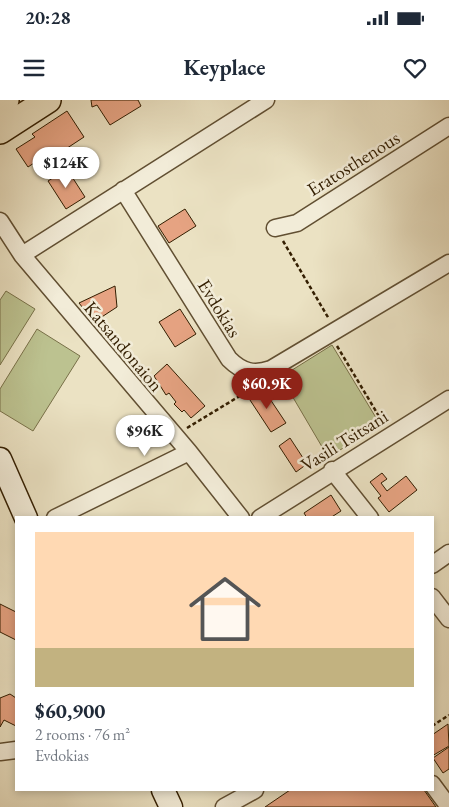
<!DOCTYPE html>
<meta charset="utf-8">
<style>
:root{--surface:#fff;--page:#f6f6f7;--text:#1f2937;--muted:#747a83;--line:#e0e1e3;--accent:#8f2418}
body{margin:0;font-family:"EB Garamond",serif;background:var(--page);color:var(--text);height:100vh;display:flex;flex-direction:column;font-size:19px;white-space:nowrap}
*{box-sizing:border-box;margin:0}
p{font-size:16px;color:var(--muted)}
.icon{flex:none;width:28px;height:28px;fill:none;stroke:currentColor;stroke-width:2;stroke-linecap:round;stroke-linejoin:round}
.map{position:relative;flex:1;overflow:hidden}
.sheet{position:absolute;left:15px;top:416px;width:419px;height:275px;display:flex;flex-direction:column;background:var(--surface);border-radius:0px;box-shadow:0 2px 8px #0003}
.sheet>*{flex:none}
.price{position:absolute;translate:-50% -42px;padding:0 11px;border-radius:18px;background:#fff;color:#222;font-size:16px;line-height:32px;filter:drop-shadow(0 1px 2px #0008)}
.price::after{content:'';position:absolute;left:50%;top:30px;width:15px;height:11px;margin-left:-8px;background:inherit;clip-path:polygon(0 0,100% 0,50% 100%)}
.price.current{background:var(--accent);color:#fff}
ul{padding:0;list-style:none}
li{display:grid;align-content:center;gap:10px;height:265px;padding:0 20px}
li+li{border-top:1px solid var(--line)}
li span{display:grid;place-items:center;height:155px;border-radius:0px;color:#555}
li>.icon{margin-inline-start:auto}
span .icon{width:90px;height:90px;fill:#fffc;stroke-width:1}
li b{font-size:21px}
.status{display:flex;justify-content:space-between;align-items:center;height:35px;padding:0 25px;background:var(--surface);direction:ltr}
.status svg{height:14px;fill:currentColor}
header{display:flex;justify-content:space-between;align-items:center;height:65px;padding:0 20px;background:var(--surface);font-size:22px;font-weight:700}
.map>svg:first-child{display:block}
.green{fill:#bcc290;stroke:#787048}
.building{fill:#e6a382;stroke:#331e01}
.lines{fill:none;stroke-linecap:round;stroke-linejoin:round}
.street-casing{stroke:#614f32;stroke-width:19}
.secondary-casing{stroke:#331e01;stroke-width:25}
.primary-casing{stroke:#331e01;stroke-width:28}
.path{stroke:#331e01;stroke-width:2.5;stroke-dasharray:4 2.5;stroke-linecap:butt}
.street{stroke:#f2ecd8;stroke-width:16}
.secondary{stroke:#f2ecd8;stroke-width:22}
.primary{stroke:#ebe2c3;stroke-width:25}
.labels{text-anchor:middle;stroke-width:5;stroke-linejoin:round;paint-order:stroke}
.street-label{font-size:19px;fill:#331e01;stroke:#f2ecd8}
</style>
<div class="status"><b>20:28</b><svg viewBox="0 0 49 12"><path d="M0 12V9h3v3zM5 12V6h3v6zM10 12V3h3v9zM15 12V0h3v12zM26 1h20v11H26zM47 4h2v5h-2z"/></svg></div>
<header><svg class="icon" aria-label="menu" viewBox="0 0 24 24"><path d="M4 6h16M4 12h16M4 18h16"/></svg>Keyplace<svg class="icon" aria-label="heart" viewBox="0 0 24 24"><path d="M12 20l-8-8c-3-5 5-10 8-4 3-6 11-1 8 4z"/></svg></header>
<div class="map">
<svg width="449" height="707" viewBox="0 0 449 707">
<rect width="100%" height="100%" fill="#ebe2c3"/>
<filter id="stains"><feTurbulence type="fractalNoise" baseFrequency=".004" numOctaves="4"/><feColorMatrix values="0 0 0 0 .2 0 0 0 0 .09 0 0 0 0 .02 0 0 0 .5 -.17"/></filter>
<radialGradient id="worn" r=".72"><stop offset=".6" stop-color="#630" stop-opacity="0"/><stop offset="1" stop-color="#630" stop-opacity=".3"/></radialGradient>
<path class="green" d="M6,191L35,209L0,265V200Z
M37,229L80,256L33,331L0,311V289Z
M332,245L381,326L328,357L281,277Z"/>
<path class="building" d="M91,0H138L141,6L110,25L97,5L92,7Z
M67,11L84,37L49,60L46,55L28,67L16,49L35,37L32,34Z
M67,69L85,97L66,109L48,81Z
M185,109L196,126L169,143L158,126Z
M115,186L117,207L94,222L79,203Z
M180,209L196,234L175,247L159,222Z
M167,264L205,306L191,318L184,310L182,312L174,304L176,302L169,293L166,295L154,276Z
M262,287L286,323L271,332L248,297Z
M290,338L307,364L296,372L279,346Z
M382,373L387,379L381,383L387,391L406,376L417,390L389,412L378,398L381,396L370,382Z
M331,395L341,411L330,418H307L304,413Z
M0,504L16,512V540L0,532Z
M10,594L16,598V626L4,620L0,627V598Z
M448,624L449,646L432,656V635Z
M449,647V669L443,673L433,658Z
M290,690H424L436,707H265Z"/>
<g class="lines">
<defs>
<path id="street" d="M123,90L229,259C242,272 254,275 271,269L449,163
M0,121L22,155L189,352L241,418
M275,128L297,123L449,26
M22,155L266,0
M332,370L370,418
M55,418L189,352
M260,418L449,299
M432,465L449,453
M432,497L449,519
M0,652L16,650
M432,684L449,707
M224,707L255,690"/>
<path id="secondary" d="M0,359L26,418
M163,690L171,707"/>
<path id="primary" d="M0,4L6,0
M0,31L48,0"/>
</defs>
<use href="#street" class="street-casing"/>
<use href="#secondary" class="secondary-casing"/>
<use href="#primary" class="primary-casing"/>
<path class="path" d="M283,141L329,219
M337,246L383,323
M187,328L243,294L245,285
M432,626L449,615"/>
<use href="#street" class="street"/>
<use href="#secondary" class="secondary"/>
<use href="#primary" class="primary"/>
</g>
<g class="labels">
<g class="street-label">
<text transform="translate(353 63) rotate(-32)" y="7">Eratosthenous</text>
<text transform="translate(220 208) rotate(58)" y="7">Evdokias</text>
<text transform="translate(124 246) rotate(50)" y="7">Katsandonaion</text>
<text transform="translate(344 340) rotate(-32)" y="7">Vasili Tsitsani</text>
</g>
</g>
<rect width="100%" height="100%" filter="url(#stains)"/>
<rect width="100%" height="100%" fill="url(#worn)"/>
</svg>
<b class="price" style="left:66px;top:89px">$124K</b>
<b class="price current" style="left:267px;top:310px">$60.9K</b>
<b class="price" style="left:145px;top:357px">$96K</b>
<section class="sheet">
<ul>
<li><span style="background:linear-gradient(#ffd9b3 75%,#c2b280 0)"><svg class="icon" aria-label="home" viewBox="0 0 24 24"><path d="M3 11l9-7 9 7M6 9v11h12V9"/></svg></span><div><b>$60,900</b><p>2 rooms · 76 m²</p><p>Evdokias</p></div></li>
</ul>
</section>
</div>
